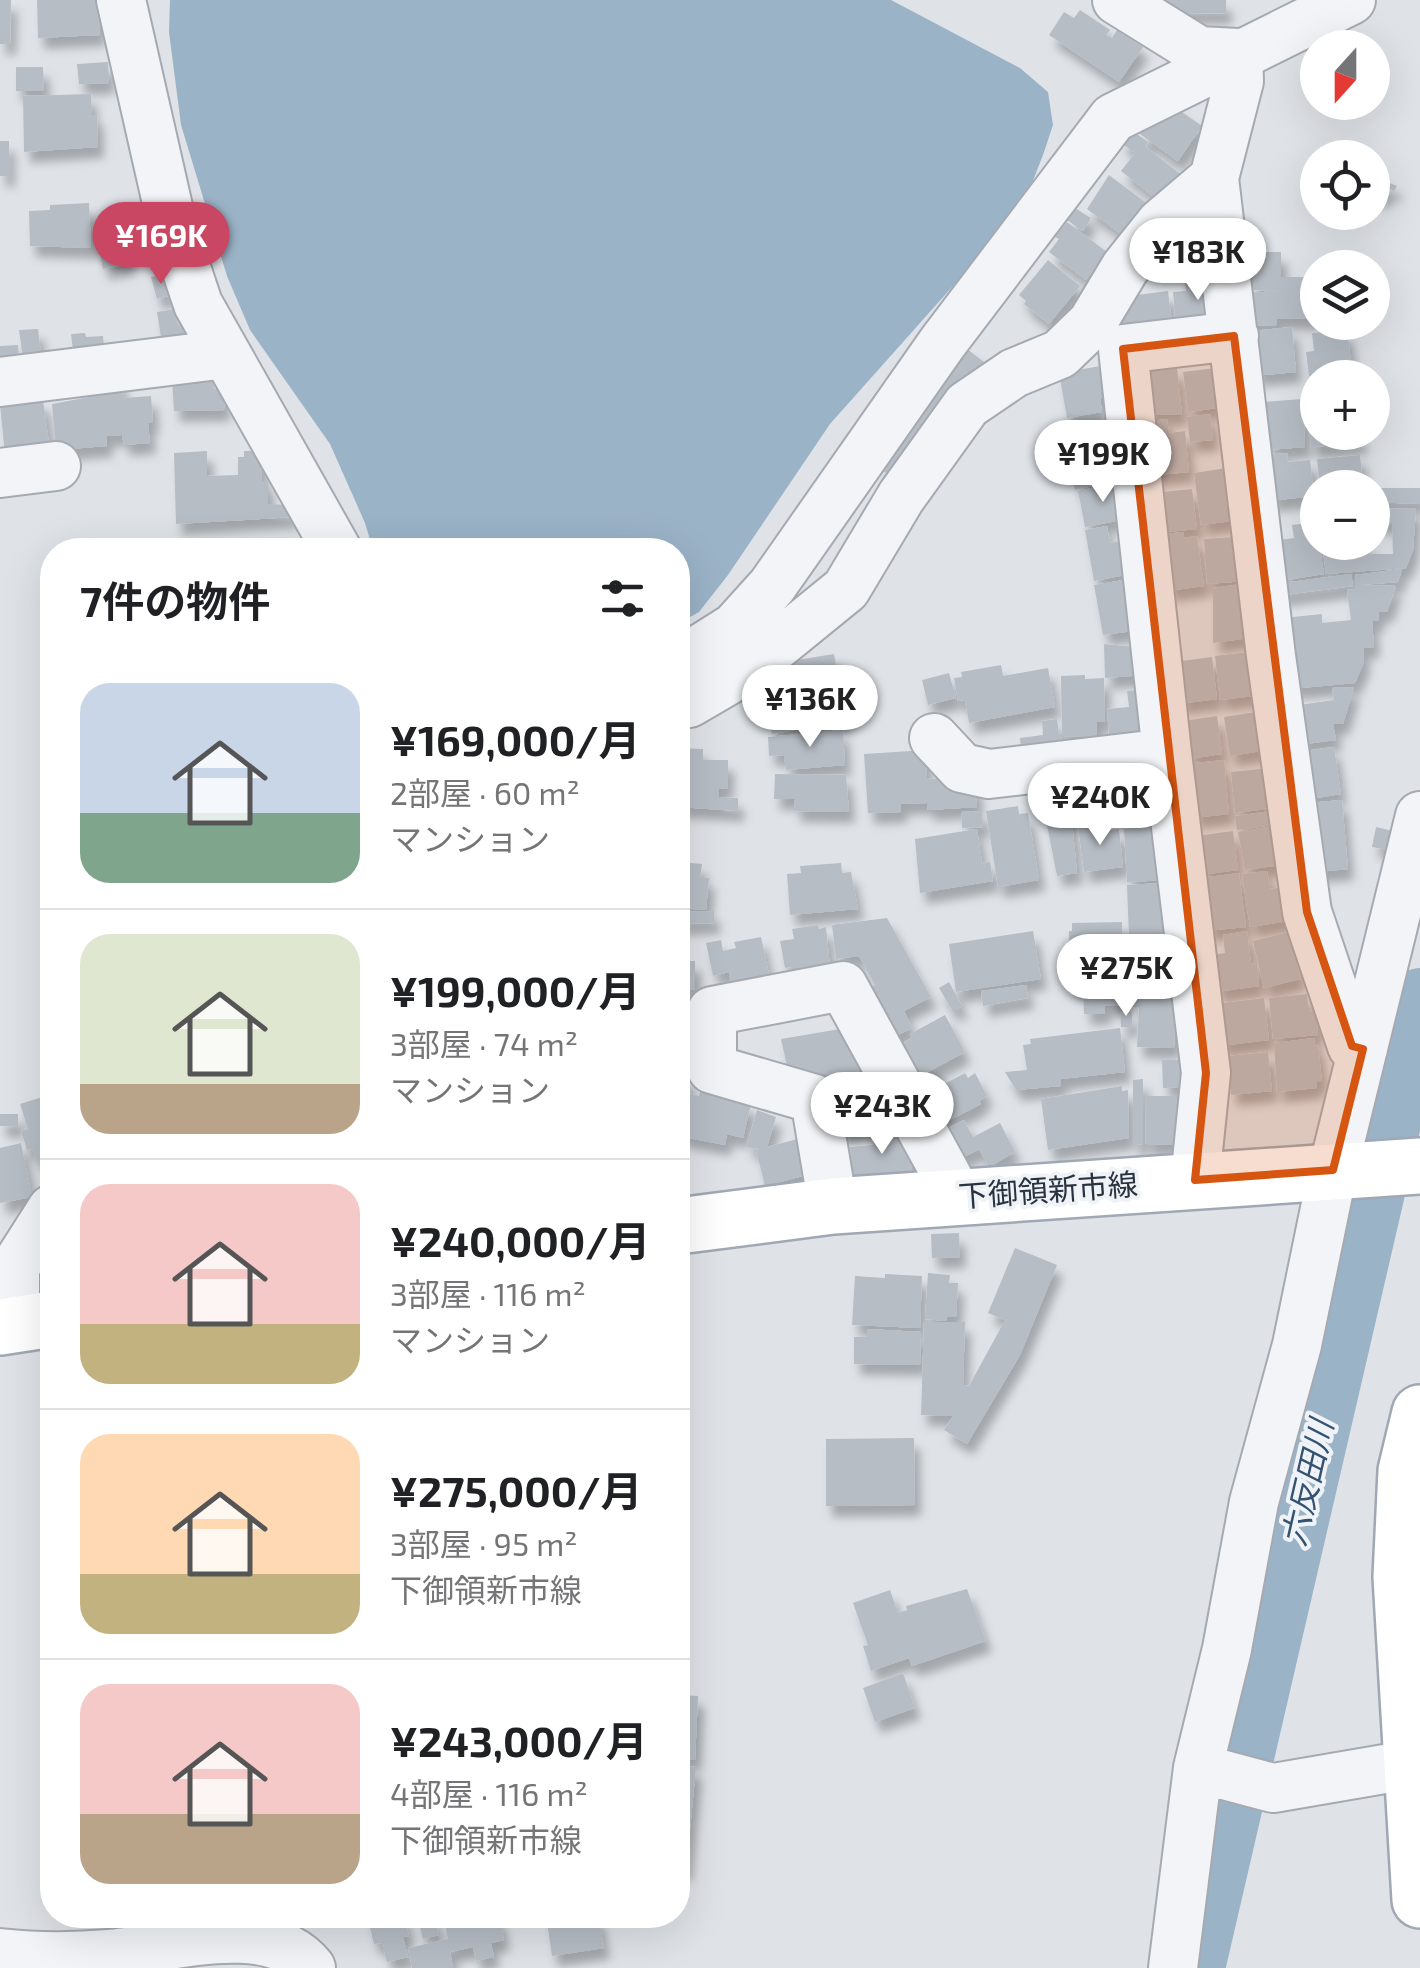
<!DOCTYPE html>
<html lang="ja">
<meta charset="utf-8">
<style>
:root{--surface:#fff;--page:#f2f2f2;--text:#202124;--muted:#757577;--line:#e0e0e0;--accent:#ca4763}
body{margin:0;font-family:"Exo 2","Noto Sans JP",sans-serif;background:var(--page);color:var(--text);height:100vh;display:flex;flex-direction:column;font-size:38px;white-space:nowrap}
*{box-sizing:border-box;margin:0}
p{font-size:32px;color:var(--muted)}
.icon{flex:none;width:55px;height:55px;fill:none;stroke:currentColor;stroke-width:2;stroke-linecap:round;stroke-linejoin:round}
.map{position:relative;flex:1;overflow:hidden}
.details{position:absolute;left:40px;top:538px;width:650px;height:1390px;display:flex;flex-direction:column;background:var(--surface);border-radius:40px;box-shadow:0 10px 40px #0002}
.details>*{flex:none}
.needle{width:65px;rotate:201deg}
.fabs{position:absolute;left:1300px;top:30px;display:grid;gap:20px}
.fabs a{display:grid;place-items:center;width:90px;height:90px;border-radius:50%;background:var(--surface);box-shadow:0 10px 40px #0002;font-size:50px}
.price{position:absolute;translate:-50% -85px;padding:0 22px;border-radius:35px;background:#fff;color:#222;font-size:32px;line-height:65px;filter:drop-shadow(0 2px 5px #0008)}
.price::after{content:'';position:absolute;left:50%;top:60px;width:30px;height:22px;margin-left:-15px;background:inherit;clip-path:polygon(0 0,100% 0,50% 100%)}
.price.current{background:var(--accent);color:#fff}
ul{padding:0;list-style:none}
li{display:flex;align-items:center;gap:30px;height:250px;padding:0 40px}
li+li{border-top:2px solid var(--line)}
li span{display:grid;place-items:center;flex:none;width:280px;height:200px;border-radius:30px;color:#555}
li>.icon{margin-inline-start:auto}
span .icon{width:120px;height:120px;fill:#fffc;stroke-width:1}
li b{font-size:42px}
h2{display:flex;justify-content:space-between;align-items:center;height:120px;padding:0 40px;font-size:42px}
.map>svg:first-child{display:block}
.water{fill:#9bb3c7}
.lines{fill:none;stroke-linecap:round;stroke-linejoin:round}
.river{stroke:#9bb3c7;stroke-width:60}
.building{fill:#b7bdc5;filter:url(#shadow)}
.minor-casing{stroke:#a5aab2;stroke-width:52}
.major-casing{stroke:#9fa8b4;stroke-width:60}
.minor{stroke:#f2f4f7;stroke-width:48}
.major{stroke:#fff;stroke-width:55}
.marked{fill:#d55511;fill-opacity:0.2;stroke:#d55511;stroke-width:8;stroke-linejoin:round}
.labels{text-anchor:middle;stroke-width:8;stroke-linejoin:round;paint-order:stroke}
.street-label{font-size:30px;fill:#29323f;stroke:#eff2f6}
.water-label{font-size:32px;font-style:italic;fill:#345372;stroke:#eff2f6}
</style>
<div class="map">
<svg width="1420" height="1968" viewBox="0 0 1420 1968">
<defs>
<filter id="shadow"><feDropShadow dx="6" dy="11" stdDeviation="5" flood-color="#0004"/></filter>
</defs>
<rect width="100%" height="100%" fill="#dfe3e8"/>
<path class="water" d="M170,0H891L1020,68L1048,92L1053,125L1043,155L1032,183L1002,231L830,424L728,575L699,612L678,624V550H373L365,523L330,444L250,330L227,276L181,125L169,32Z"/>
<g class="lines">
<path class="river" d="M1195,1968L1420,998"/>
</g>
<path class="building" d="M0,0H11L10,44H0Z
M37,0H99L100,35L38,38Z
M1165,0H1226V13L1165,14Z
M1080,10L1110,30L1106,35L1112,38L1117,30L1143,47L1119,82L1049,35L1064,12L1074,18Z
M108,62L109,83L79,84L77,64Z
M16,67H43L44,91H16Z
M91,94L92,115H97L98,147L24,152L23,96Z
M1172,105L1202,126L1178,161L1140,134L1155,114Z
M1130,129L1148,142L1145,146L1180,174L1159,201L1121,171L1135,153L1120,142Z
M0,141H9V176H0Z
M1109,175L1149,205L1125,237L1087,209Z
M1372,176L1397,186L1394,191L1387,188L1383,198L1372,193Z
M89,203L91,248L30,246L29,211L50,210V205Z
M1075,208L1091,218L1083,231L1067,220Z
M1067,222L1107,252L1086,280L1049,252L1059,239L1055,237Z
M124,238L130,264L103,269L98,244Z
M1251,252H1281V277H1318V318L1277,319V325L1244,326L1239,293L1286,291L1251,290Z
M1048,260L1080,286L1049,324L1024,304L1026,301L1019,295Z
M1198,273L1199,279L1219,277L1223,325L1176,329L1173,292L1186,291L1184,274Z
M161,275L172,295L157,299L151,277Z
M1168,291L1173,332L1111,337L1129,296Z
M175,309L178,325L185,324L188,346L163,350L157,312Z
M1292,327L1296,372L1254,376L1252,356L1259,355L1252,331Z
M38,329L42,363L24,366L19,330Z
M1347,330L1353,378L1309,376L1306,352L1314,351L1312,333Z
M85,333L86,337L103,336L105,356L74,359L71,334Z
M18,345L20,367L0,368V346Z
M967,349L996,371L901,484L879,468Z
M1101,366L1107,397L1100,398L1102,412L1067,418L1059,373Z
M1177,368L1182,415H1145L1140,372Z
M1216,368L1225,407L1188,412L1183,372Z
M213,376L214,389L223,388L225,410L174,411L172,379Z
M121,380L123,398L151,396L153,423H148L150,443L124,445L122,435L106,436L107,446L56,450L52,404L100,395V382Z
M1303,399L1305,447L1267,450L1263,402Z
M43,400L50,451L5,455L0,404Z
M1318,400V432H1360L1361,443L1311,447L1307,401Z
M1210,414L1213,440L1190,442L1187,417Z
M1167,419L1169,433L1185,431L1189,472L1149,476L1143,422Z
M1112,429L1119,464L1076,472L1069,435Z
M207,451V476L238,475V457H244V451H256V456H261L262,481H268V504L288,505L294,517L176,524L174,453Z
M1287,453L1288,462L1310,460L1314,496L1269,501L1267,455Z
M1360,455L1363,488H1320L1317,459Z
M1121,466L1123,479L1075,490L1072,475Z
M1233,467L1240,520L1201,525L1194,473Z
M1121,482L1127,519L1085,527L1078,491Z
M1372,488H1420V504L1372,502Z
M1192,489L1197,529L1158,533L1153,493Z
M1416,508L1413,550L1406,568L1326,574L1322,542H1367L1369,554H1393L1392,523H1372V509Z
M1316,522L1324,574L1281,581L1279,540L1294,538L1292,525Z
M1107,526L1110,543L1125,540L1131,574L1094,581L1085,530Z
M1183,532L1184,538L1197,536L1204,586L1168,591L1157,535Z
M1235,537L1245,581L1207,584L1204,539Z
M301,538L308,550H281Z
M1402,569L1398,582L1360,585L1396,586L1387,612L1378,611L1379,621H1372L1374,647L1363,648L1364,662L1355,683L1290,689L1283,618L1322,614V623L1351,620L1347,590L1355,589V575Z
M1351,574L1353,586L1276,596L1275,584Z
M1124,580L1141,630L1103,635L1094,585Z
M1241,584L1256,637L1213,643V588Z
M1104,644L1145,648V675L1105,678Z
M1257,651L1262,695L1220,700L1215,656Z
M834,654L846,721L772,734L765,695L795,690L791,661Z
M1212,657L1217,699L1179,704L1174,662Z
M1001,665L1003,676L1048,668L1055,707L969,723L965,700L958,701L954,678L962,677L961,672Z
M949,673L956,698L928,705L922,680Z
M1085,675V679L1104,678L1105,722H1097V736L1061,737L1063,754L1022,759L1020,738L1043,735L1042,721L1057,719L1059,734L1062,733L1061,676Z
M1354,687L1343,724H1333L1336,740L1298,745L1292,706L1334,700L1332,688Z
M1149,689L1150,743L1110,746L1107,709L1129,707L1127,691Z
M1261,711L1268,750L1230,756L1224,717Z
M1217,716L1222,754L1188,759L1183,721Z
M843,730L845,765L786,770L784,755L769,756L768,737Z
M1334,747L1341,794L1304,800L1297,752Z
M678,748L703,749V760H728V788L719,789V797L738,798V811L678,807Z
M926,750L927,779L957,777L976,785L977,807L928,810L927,803L901,804V812L868,813L864,754Z
M1224,760L1229,814L1193,818L1187,764Z
M1155,768L1168,819L1122,825L1119,798L1093,801L1089,776Z
M1269,768L1274,808L1235,813L1231,772Z
M775,774L846,775L849,812L794,811L795,799H774Z
M1068,779L1077,873L1057,876L1046,820V789Z
M1342,800L1348,869L1309,873L1308,803Z
M1018,806L1019,814L1028,813L1039,880L998,887L986,811Z
M982,811L983,827L962,828L961,812Z
M1271,811L1272,825L1237,830L1235,816Z
M1101,824L1103,831L1119,829L1123,867L1084,872L1078,826Z
M1165,826L1168,880L1127,882L1124,829Z
M1275,826L1281,865L1245,870L1238,832Z
M1376,827L1393,831L1389,850L1372,847Z
M977,829L982,863L990,862L993,881L920,893L915,839Z
M1233,831L1238,870L1201,875L1195,836Z
M680,862L702,864L700,877L709,878L706,910L678,908Z
M841,863L842,873L851,872L858,909L790,915L787,874L801,873L800,866Z
M1267,871L1270,889L1283,887L1288,921L1250,927L1242,874Z
M1239,873L1246,927L1206,931L1201,878Z
M1161,883L1171,935L1129,937L1127,885Z
M714,911V923L678,924V912Z
M887,918L931,997L904,1011L912,1028L888,1040L864,991L875,985L859,956L836,959L832,925Z
M1122,922L1124,1006H1105V1014H1084L1083,988H1071L1069,931H1072V923Z
M818,925L819,929L826,927L830,968L793,976L791,967L785,968L780,941L794,939L792,929Z
M1033,931L1041,979L956,992L949,944Z
M1247,931L1251,964L1257,963L1259,986L1216,992L1211,955L1225,953L1223,935Z
M1289,932L1301,979L1264,988L1253,941Z
M761,937L769,975L731,983L729,972L713,976L706,943L721,940L723,951L736,948L734,942Z
M1161,938V952L1178,951V991L1132,992L1131,939Z
M678,961H695V990H678Z
M949,982L962,1006L956,1010H952L939,988Z
M1026,985L1028,998L983,1006L981,991Z
M1132,994L1176,995L1174,1048L1137,1047L1139,1007H1132Z
M1307,994L1309,1011L1316,1010L1318,1035L1273,1039L1269,998Z
M1264,998L1269,1040L1220,1046L1215,1004Z
M1120,1012H1132V1027H1121Z
M945,1015L965,1052L911,1081L894,1048L912,1038L910,1034Z
M678,1023L691,1025L694,1032L688,1058L678,1056Z
M852,1027L859,1071L790,1080L781,1039Z
M1120,1028L1125,1072L1061,1079V1086L1016,1090L1005,1072L1027,1070L1023,1045L1031,1044L1030,1039Z
M1314,1038L1315,1046L1318,1045L1322,1082H1316L1317,1088L1277,1092L1274,1043Z
M1268,1052L1272,1091L1231,1095L1228,1056Z
M1162,1060H1188L1189,1087L1163,1088Z
M965,1073L968,1078L975,1073L987,1096L979,1101L981,1104L936,1127L920,1097Z
M678,1075L690,1078L687,1093L699,1096L701,1087L719,1091L718,1096L751,1104L743,1138L727,1134L725,1145L678,1136L680,1103L678,1102Z
M1143,1079V1144L1133,1145V1080Z
M1122,1086V1091L1128,1090L1129,1138L1048,1150L1041,1099Z
M52,1094V1157L37,1162L33,1149L27,1150L21,1131L28,1129L20,1104Z
M886,1094L892,1124L841,1135L835,1110L863,1104V1098Z
M1145,1096H1188L1183,1144L1146,1145Z
M757,1110L776,1117L767,1147L805,1137L814,1173L765,1186L756,1150L760,1149L746,1147Z
M0,1114H18V1127L0,1126Z
M964,1120L973,1137L1000,1123L1015,1152L989,1167L979,1149L955,1162L939,1133Z
M909,1133L912,1174L852,1179L850,1147L873,1145L872,1136Z
M21,1143L32,1197L0,1203V1148Z
M959,1233L960,1257L932,1258L931,1234Z
M1015,1248L1057,1265L1020,1355L967,1444L944,1430L953,1416L921,1415L924,1322H965L963,1385L969,1386L1005,1320L988,1313Z
M928,1273L950,1275L949,1283H958L956,1317H947L946,1321L925,1319Z
M885,1274L922,1276L920,1328L852,1325L855,1276L885,1278Z
M867,1329L921,1332L920,1365L854,1364V1337H867Z
M914,1438L915,1505L826,1506V1439Z
M967,1589L986,1641L912,1666L909,1658L871,1671L863,1646L868,1645L853,1603L890,1590L898,1613L907,1610L906,1606Z
M903,1673L915,1708L875,1722L863,1688Z
M678,1695L698,1696L695,1760L678,1759Z
M678,1765L696,1767L686,1870L678,1869Z
M367,1915H404L409,1936L403,1937L408,1957L387,1962L382,1943L374,1944Z
M417,1915H434L439,1935L423,1939Z
M443,1915H499L504,1940L491,1943L494,1957L476,1961L473,1947L450,1952L453,1968H412L408,1948L448,1939Z
M546,1915H598L604,1948L552,1956Z"/>
<g class="lines">
<defs>
<path id="minor" d="M121,0L173,229L198,304L337,550
M1117,0L1199,51L1238,53
M1238,53L1239,81L1214,178L1271,656L1307,912L1352,1046L1363,1049
M0,382L226,354
M0,473L56,466
M678,663L735,627L772,586L943,342L1113,118L1351,0
M678,704L689,703L749,668L846,589L901,497L967,405L1014,373L1060,354L1092,323L1125,268L1161,223L1214,178
M934,738L962,768L989,774L1167,753
M1195,1180L1206,1073L1167,753L1123,349L1234,336
M833,1206L815,1099L712,1069V1011L843,986L959,1198
M15,1326V1267L52,1209
M1198,1768L1273,1788L1420,1763
M0,1953C36,1957 73,1957 109,1954C166,1949 270,1915 311,1968
M1173,1968L1198,1768L1227,1649L1254,1502L1297,1345L1333,1170L1420,816"/>
<path id="major" d="M678,1226L833,1206L1420,1166
M0,1327L52,1319
M1420,1413L1406,1471L1401,1577L1420,1900"/>
</defs>
<use href="#minor" class="minor-casing"/>
<use href="#major" class="major-casing"/>
<use href="#minor" class="minor"/>
<use href="#major" class="major"/>
</g>
<path class="marked" d="M1234,336L1307,912L1352,1046L1363,1049L1333,1170L1195,1180L1206,1073L1123,349Z"/>
<g class="labels">
<g class="street-label">
<text transform="translate(1048 1191) rotate(-4)" y="10">下御領新市線</text>
</g>
<g class="water-label">
<text transform="translate(1308 1483) rotate(-77)" y="11">六反田川</text>
</g>
</g>
</svg>
<div class="fabs">
<a><svg class="needle" viewBox="-14 -14 28 28"><path d="M0-13l5 13h-10z" fill="#e53935"/><path d="M0 13l5-13h-10z" fill="#757577"/></svg></a>
<a><svg class="icon" aria-label="locate" viewBox="0 0 24 24"><circle cx="12" cy="12" r="6"/><path d="M12 2v4M12 18v4M2 12h4M18 12h4"/></svg></a>
<a><svg class="icon" aria-label="layers" viewBox="0 0 24 24"><path d="M12 4l9 5-9 5-9-5zM3 14l9 5 9-5"/></svg></a>
<a>+</a>
<a>−</a>
</div>
<b class="price current" style="left:161px;top:287px">¥169K</b>
<b class="price" style="left:1198px;top:303px">¥183K</b>
<b class="price" style="left:1103px;top:505px">¥199K</b>
<b class="price" style="left:810px;top:750px">¥136K</b>
<b class="price" style="left:1100px;top:848px">¥240K</b>
<b class="price" style="left:1126px;top:1019px">¥275K</b>
<b class="price" style="left:882px;top:1157px">¥243K</b>
<section class="details">
<h2>7件の物件<svg class="icon" aria-label="filters" viewBox="0 0 24 24"><path d="M4 7h16M4 17h16"/><circle cx="9" cy="7" r="2"/><circle cx="15" cy="17" r="2"/></svg></h2>
<ul>
<li><span style="background:linear-gradient(#c9d6e8 65%,#7fa58c 0)"><svg class="icon" aria-label="home" viewBox="0 0 24 24"><path d="M3 11l9-7 9 7M6 9v11h12V9"/></svg></span><div><b>¥169,000/月</b><p>2部屋 · 60 m²</p><p>マンション</p></div></li>
<li><span style="background:linear-gradient(#dfe7d0 75%,#b9a48a 0)"><svg class="icon" aria-label="home" viewBox="0 0 24 24"><path d="M3 11l9-7 9 7M6 9v11h12V9"/></svg></span><div><b>¥199,000/月</b><p>3部屋 · 74 m²</p><p>マンション</p></div></li>
<li><span style="background:linear-gradient(#f6c9c9 70%,#c2b280 0)"><svg class="icon" aria-label="home" viewBox="0 0 24 24"><path d="M3 11l9-7 9 7M6 9v11h12V9"/></svg></span><div><b>¥240,000/月</b><p>3部屋 · 116 m²</p><p>マンション</p></div></li>
<li><span style="background:linear-gradient(#ffd9b3 70%,#c2b280 0)"><svg class="icon" aria-label="home" viewBox="0 0 24 24"><path d="M3 11l9-7 9 7M6 9v11h12V9"/></svg></span><div><b>¥275,000/月</b><p>3部屋 · 95 m²</p><p>下御領新市線</p></div></li>
<li><span style="background:linear-gradient(#f6c9c9 65%,#b9a48a 0)"><svg class="icon" aria-label="home" viewBox="0 0 24 24"><path d="M3 11l9-7 9 7M6 9v11h12V9"/></svg></span><div><b>¥243,000/月</b><p>4部屋 · 116 m²</p><p>下御領新市線</p></div></li>
</ul>
</section>
</div>
